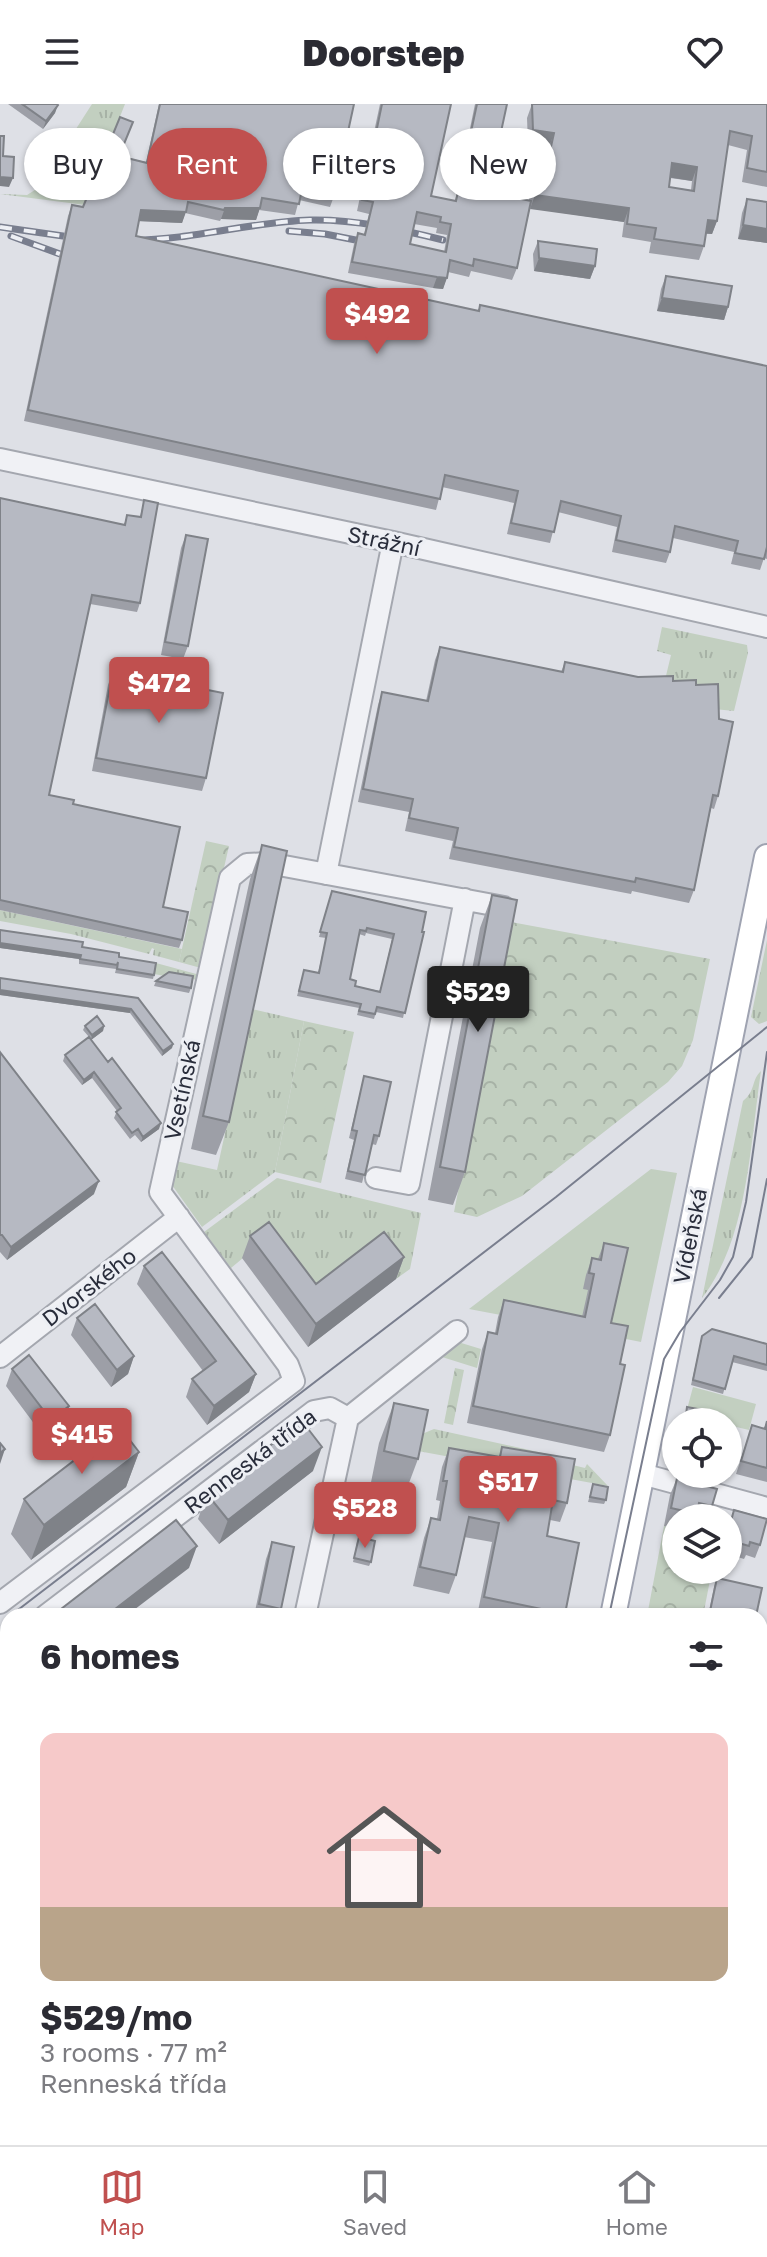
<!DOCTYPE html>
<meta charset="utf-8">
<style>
:root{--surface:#fff;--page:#f7f7f7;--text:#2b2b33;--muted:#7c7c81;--line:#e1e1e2;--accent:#c0504f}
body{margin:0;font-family:"Golos Text",sans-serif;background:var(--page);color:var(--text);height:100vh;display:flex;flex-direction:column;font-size:30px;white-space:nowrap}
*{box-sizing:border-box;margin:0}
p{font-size:26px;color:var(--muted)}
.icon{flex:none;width:44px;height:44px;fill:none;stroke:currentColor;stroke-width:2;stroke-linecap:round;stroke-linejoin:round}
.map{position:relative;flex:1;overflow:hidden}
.side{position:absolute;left:0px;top:1504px;width:768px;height:538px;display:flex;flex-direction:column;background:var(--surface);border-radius:24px 24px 0 0;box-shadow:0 2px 6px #0004}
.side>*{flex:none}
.banner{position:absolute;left:24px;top:24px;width:720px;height:72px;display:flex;gap:16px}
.buttons{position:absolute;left:662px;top:1304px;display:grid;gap:16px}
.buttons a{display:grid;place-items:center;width:80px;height:80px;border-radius:50%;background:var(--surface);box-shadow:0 2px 6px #0004;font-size:40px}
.price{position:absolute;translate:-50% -68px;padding:0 18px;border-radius:8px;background:var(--accent);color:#fff;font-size:26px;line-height:52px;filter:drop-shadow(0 2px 4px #0008)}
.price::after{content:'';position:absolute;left:50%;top:48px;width:24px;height:18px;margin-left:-12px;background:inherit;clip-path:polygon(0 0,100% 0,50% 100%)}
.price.active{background:#222;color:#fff}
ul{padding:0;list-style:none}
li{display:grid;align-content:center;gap:16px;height:424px;padding:0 40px}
li span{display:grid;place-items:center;height:248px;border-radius:16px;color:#555}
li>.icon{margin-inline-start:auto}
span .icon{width:144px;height:144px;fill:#fffc;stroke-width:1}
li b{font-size:34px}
h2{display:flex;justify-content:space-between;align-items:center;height:96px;padding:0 40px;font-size:34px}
.chip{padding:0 28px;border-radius:36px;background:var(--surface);box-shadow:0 2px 6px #0004;font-size:28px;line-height:72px}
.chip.active{background:var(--accent);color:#fff}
header{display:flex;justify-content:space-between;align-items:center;height:104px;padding:0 40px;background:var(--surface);font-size:36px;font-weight:800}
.tab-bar{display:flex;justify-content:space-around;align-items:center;height:112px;border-top:2px solid var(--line);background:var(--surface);font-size:22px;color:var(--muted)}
.tab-bar a{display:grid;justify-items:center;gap:4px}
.tab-bar .active{color:var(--accent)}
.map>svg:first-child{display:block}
.grass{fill:url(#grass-tufts)}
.forest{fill:url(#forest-crowns)}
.garden{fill:#c2cfc0}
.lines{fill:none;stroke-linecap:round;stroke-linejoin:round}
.minor-casing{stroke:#a4a7af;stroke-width:24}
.major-casing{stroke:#9fa3b1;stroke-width:28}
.minor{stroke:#f0f1f5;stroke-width:20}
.major{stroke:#fff;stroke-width:24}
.tram{stroke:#797e8e;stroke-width:2}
.rail-casing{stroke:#797e8e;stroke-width:7}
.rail{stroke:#edeff4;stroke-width:4;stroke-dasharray:12;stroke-linecap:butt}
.wall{fill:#9d9fa7;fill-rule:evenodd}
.shaded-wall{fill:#7f8288}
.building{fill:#b6b9c2;stroke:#7f8288;stroke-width:2;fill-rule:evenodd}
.labels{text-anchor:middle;stroke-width:6;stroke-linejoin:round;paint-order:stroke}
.street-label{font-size:22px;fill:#292d3b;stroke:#edeff4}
</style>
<header><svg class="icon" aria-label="menu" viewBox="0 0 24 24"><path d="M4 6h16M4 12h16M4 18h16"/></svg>Doorstep<svg class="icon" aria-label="heart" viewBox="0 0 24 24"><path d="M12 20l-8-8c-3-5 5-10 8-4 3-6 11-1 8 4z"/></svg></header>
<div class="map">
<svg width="767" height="2041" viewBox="0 0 767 2041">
<defs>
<pattern id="grass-tufts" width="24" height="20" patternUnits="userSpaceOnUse" patternTransform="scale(2)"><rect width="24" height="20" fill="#c2cfc0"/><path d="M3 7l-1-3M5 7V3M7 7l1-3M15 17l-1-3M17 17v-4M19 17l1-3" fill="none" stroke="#a7b2a6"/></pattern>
<pattern id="forest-crowns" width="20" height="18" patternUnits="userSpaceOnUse" patternTransform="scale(2)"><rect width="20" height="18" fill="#c2cfc0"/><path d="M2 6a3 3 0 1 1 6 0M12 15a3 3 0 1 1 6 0" fill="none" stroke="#a7b2a6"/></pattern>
</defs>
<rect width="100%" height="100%" fill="#dee0e6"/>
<path class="grass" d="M92,0H125L85,101L0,90L27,91L38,84Z
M662,523L747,541L748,549L734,607L714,605L664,580L671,551L657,547Z
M0,806L182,845L179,858L153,851L154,845L152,844L149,850L71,830L0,817Z
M767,836V917L759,920L751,913Z
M156,859L200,871L198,876L192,875L191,877L154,870Z
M252,905L304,917L275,1068L202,1123L172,1081L176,1057L217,1066Z
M761,967C750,1040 748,1135 702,1194L743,997C756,987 751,976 761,967Z
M277,1074L421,1109L410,1165L396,1175L377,1150L307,1204L243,1154L231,1164L204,1128Z
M434,1325L552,1351V1356L585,1364L587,1360L608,1382L418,1347L422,1330Z
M0,1641L8,1643V1829L2,1856Z
M278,2034H333L331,2041H276Z"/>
<path class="forest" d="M206,737L229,742L201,864L179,858Z
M511,818L710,855L693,936L682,962L668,978L522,1092L477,1113L454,1108Z
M304,917L354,928L321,1079L275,1068Z
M458,1238L481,1245L477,1264L442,1253Z
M455,1264L464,1266L453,1321L444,1319Z
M664,1422L676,1424V1466H712L703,1512H647Z
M0,1962L8,1963V2034H77L76,2041H0Z
M535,2034H612L610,2041H533Z"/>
<path class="garden" d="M292,989L327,996L322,1017L287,1010Z
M651,1065L677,1069L641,1238L606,1231L592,1187L579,1226L469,1205Z
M693,1283L756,1300L749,1326L728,1321V1318L686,1309Z
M8,1829V1901L0,1899V1856Z
M7,1999L8,2034H53L51,2041L0,2033Z"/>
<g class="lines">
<defs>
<path id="minor" d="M0,355L393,438L767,523
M326,770L393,438
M376,1074L409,1080L465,795
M0,1253L179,1113
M348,1314L457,1227
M642,1370L767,1404
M0,1499L294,1277L288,1261L160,1088L230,774L247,760L268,759L504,803
M45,1512L314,1307L330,1304L348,1314
M305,1512L348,1314
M0,1546L8,1540
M760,1602L767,1568
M0,1624L8,1626
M760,1879L767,1880
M0,1955L8,1957
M189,2041L191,2034
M672,2041L673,2034"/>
<path id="major" d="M613,1512L767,753
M497,2041L499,2034"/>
</defs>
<use href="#minor" class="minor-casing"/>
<use href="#major" class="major-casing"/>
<use href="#minor" class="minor"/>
<use href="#major" class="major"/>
<path class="tram" d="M719,1194L752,1153L767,1075
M10,1512L556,1093L767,923
M609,1512L664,1255L680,1228L720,1176L733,1153L746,1098L767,948
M0,1531L8,1525
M493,2041L495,2034"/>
<defs>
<path id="rail" d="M0,123L63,132
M289,127L325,130L376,140
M11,132L60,150
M133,136C192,136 250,118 310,116C355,115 399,125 443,136"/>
</defs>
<use href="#rail" class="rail-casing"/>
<use href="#rail" class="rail"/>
</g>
<path class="wall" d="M8,0H57L55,9L43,25Z
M159,0H354L334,92L330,103L299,96L295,111L259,106L256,116L221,115L220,117L185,109L182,119L138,117L136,132L478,207L480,201L767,262V455L764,454L760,466L731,460L734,448L673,434L670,448L666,459L612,448L617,423L558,408L550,439L507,430L514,399L442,383L436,406L24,317L68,112L72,101L83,103L120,52L146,58Z
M380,0H451L431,92L455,97L475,0H507L488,88L529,97V77L534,63L544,65L549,43L528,40L527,14L532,0H767V83L742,78L747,46L728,41L717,117L712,130H706L704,142L699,156L649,149L651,138L622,133L624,118L530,104L517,164L512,176L471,167L469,173L448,168L443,185L433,184L348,169L354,140L358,129L364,130L369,110L357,107ZM670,74L692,77L691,86L669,83ZM414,120L437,124L436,129L447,131L444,148L410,140Z
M747,95L767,98V139L738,135L742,109Z
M538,137L595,162L590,175L534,167L533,150Z
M666,172L728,203L724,216L657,207L661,185Z
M0,394L124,421L127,411L140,413L144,396L140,499L137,508L90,500L49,691L73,700L163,803L182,836L179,844L0,806Z
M186,431L188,542L183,555L161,551L181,444Z
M440,543L561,568L565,558L638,573L696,581L718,692L714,705L711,704L694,786L689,799L632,787L631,790L449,755L453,737L405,727L409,708L358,698L378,601L382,588L426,597L435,556Z
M113,567L206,674L202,687L92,667L108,581Z
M262,741L229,1018L216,1051L191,1045L250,775Z
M332,787L426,808L403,914L376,908L374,915L357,911L359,904L297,892L304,866L318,869L326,834L319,833ZM366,829L392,835L380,887L355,882L350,875L359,830L365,832Z
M492,791L465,1068L453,1101L428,1096L480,824Z
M0,826L82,843L119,853L154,871L153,875L115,869L116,865L79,860V855L0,844Z
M156,877L191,884L189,889L154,882Z
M0,891L138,894L173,940L172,944L162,952L130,909Z
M85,922H104L103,927L91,936L159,1025L141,1038L135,1031L130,1035L114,1014L117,1007L92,974L82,981L63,957L65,951L89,933L83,926Z
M0,948L94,1090L7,1156L0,1148Z
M364,972L379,1032L376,1041L372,1040L362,1079L345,1075L354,1036L349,1034Z
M250,1132L316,1180L404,1153L396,1175L308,1243L242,1154Z
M604,1139L611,1219L610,1331L604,1348L467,1319L482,1245L488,1228L495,1229L498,1213L504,1196L582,1213L588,1186L583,1185L586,1171L592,1154L598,1155Z
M144,1162L256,1270L249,1288L207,1321L186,1293L192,1275L203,1267L137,1180Z
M77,1214L134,1252L128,1270L111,1283L71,1231Z
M702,1232L767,1240V1267L732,1258L723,1290L691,1281Z
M12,1265L69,1302L63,1319L44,1333L6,1282Z
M394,1299L418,1355L403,1395L369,1388L379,1339Z
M767,1317V1378L736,1370L752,1321L764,1324Z
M502,1343L567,1399L560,1418L550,1416L547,1432L579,1439L564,1512H477L492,1438L464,1433L456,1471L449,1490L413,1482L424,1434L431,1414L437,1415L440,1397L436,1396L442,1363L449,1344L499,1353Z
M139,1348L126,1383L31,1456L11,1430L24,1395Z
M313,1367L219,1440L198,1415L207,1390Z
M692,1370H725L722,1378Z
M677,1374L712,1402L708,1414H676V1424L664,1422L670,1391Z
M593,1380L606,1396L604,1400L588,1398Z
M734,1406L760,1441L755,1454L746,1451L744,1455L728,1450V1424Z
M272,1438L281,1505L278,1512H254L266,1455Z
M357,1438L371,1458L369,1462L353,1458Z
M717,1474L756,1512H708L714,1483Z
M8,1546V1582L0,1572V1564L6,1548Z
M8,1637V1671H4Z
M760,1886L767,1887V1921L765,1924L760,1920Z
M0,1897L8,1899V1932L0,1930Z
M412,2034H444L443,2041H413L415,2035Z
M622,2034H653L651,2041H621Z"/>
<path class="shaded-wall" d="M58,1L55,9L43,25L46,17Z
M533,26L554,29L549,43L528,40Z
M672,59L697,63L692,77L667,73Z
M0,73L13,74L9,83L0,82Z
M535,91L629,104L624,118L530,105Z
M225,104H260L256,116L221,115Z
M141,106L186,108L182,119L137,117Z
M708,116L717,117L712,130L703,129Z
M743,121L767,125V139L738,135Z
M539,154L595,162L590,175L534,167Z
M437,173L447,174L443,185L433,184Z
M662,194L728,203L724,216L657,207Z
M0,839L81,851L79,855L0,844Z
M0,886L131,905L130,909L0,891Z
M104,922L103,927L91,936L92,931Z
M173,940L172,944L162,952L163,947Z
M94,968L92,974L82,981L84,976Z
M161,1019L159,1025L141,1038L143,1033Z
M99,1077L94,1090L7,1156L11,1143Z
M404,1153L396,1175L308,1243L316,1220Z
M134,1252L128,1270L111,1283L117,1266Z
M256,1270L249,1288L207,1321L214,1302Z
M69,1302L63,1319L44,1333L51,1316Z
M322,1343L313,1367L219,1440L228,1416Z
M5,1345L0,1360V1349Z
M139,1348L126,1383L31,1456L44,1421Z
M197,1442L189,1464L126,1512H106Z
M8,1657L4,1671L0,1676V1667Z"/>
<path class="building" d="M22,0H57L58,1L46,17Z
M160,0H354L334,92L302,85L299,100L262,94L260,104H225L224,106L188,98L186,108L141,106L136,132L479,207L480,201L767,262V443L764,455L735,449L738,437L675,422L670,448L616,436L621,412L561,397L554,428L511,419L518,387L445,371L440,395L28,306L72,101L83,103L120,13L133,18L119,52L147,59Z
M382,0H451L431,92L456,97L477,0H507L488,88L531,97L517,164L474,155L473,162L450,156L447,174L437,173L352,158L358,129L365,131L373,98L362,96ZM417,108L441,113L440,118L451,120L446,148L410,140Z
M532,0H767V68L747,64L752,32L730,27L717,117L708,116L704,142L654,135L656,124L627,120L629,104L535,91L534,63L546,65L554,29L533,26ZM672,59L697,63L694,87L669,83Z
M0,32H4L3,52L14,53L13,74L0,73Z
M747,95L767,98V125L743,121Z
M538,137L597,145L595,162L539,154Z
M666,172L732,182L728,203L662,194Z
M0,394L125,421L127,411L141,413L144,396L158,399L140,499L92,491L49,691L74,696L73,700L180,723L163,803L188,808L182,836L0,796Z
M186,431L208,435L188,542L165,538Z
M440,543L563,568L565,558L638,573L673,572V577L696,576V581L718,580L719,615L733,618L718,692L713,691L694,786L636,774L635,778L454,743L458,724L409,714L413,695L363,685L382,588L428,597Z
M113,567L223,589L206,674L96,654Z
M262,741L287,747L229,1018L203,1012Z
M332,787L426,808L422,828H424L405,909L377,903L375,910L359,907L361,900L299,887L304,866L319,869L327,829L320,828ZM367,824L394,830L380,888L355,882L356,877L350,875L360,826L366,827Z
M492,791L517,796L465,1068L440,1063Z
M0,826L83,838L82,843L119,849V853L156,859L154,871L117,865L118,858L117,861L80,855L81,851L0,839Z
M169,868L193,872L191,884L156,877Z
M0,874L138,894L173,940L163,947L131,905L0,886Z
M97,912L104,922L92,931L85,922Z
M89,933L108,958L112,954L161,1019L143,1033L138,1025L132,1029L116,1008L121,1004L94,968L84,976L65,951Z
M0,948L99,1077L11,1143L2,1131H0Z
M364,972L391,978L379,1032L374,1031L365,1071L348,1067L357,1027L352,1026Z
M269,1118L316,1180L384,1128L404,1153L316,1220L250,1132Z
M604,1139L628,1144L611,1219L628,1222L620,1260L625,1261L610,1331L473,1302L488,1228L497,1230L504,1196L585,1213L594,1170L589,1169L592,1154L601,1156Z
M162,1148L256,1270L214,1302L192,1275L216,1257L144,1162Z
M95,1200L134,1252L117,1266L77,1214Z
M712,1225L767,1240V1261L734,1252L725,1285L693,1276L702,1232Z
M29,1251L69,1302L51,1316L12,1265Z
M394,1299L428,1306L418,1355L384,1347Z
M687,1303L719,1309L717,1318H685Z
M302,1317L322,1343L228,1416L207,1390Z
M767,1317V1364L741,1357L752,1321L765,1325Z
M119,1322L139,1348L44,1421L24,1395Z
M0,1339L5,1345L0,1349Z
M502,1343L575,1355L567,1399L553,1396L547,1432L579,1439L565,1510L484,1493L499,1419L469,1413L456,1471L420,1463L431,1414L440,1416L447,1377H443L449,1344L500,1353Z
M677,1374L717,1385L712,1402L699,1399L697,1410L671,1404Z
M593,1380L608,1383L606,1396L590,1393Z
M734,1406L767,1415L760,1441L750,1438L749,1442L728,1436V1428Z
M176,1416L197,1442L106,1512L102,1510L99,1512H52Z
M359,1433L375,1437L371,1458L354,1454Z
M272,1438L294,1443L281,1505L259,1500Z
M717,1474L762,1484L756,1512H709Z
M0,1635L8,1637V1657L0,1667Z
M0,1737L7,1738L3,1755H0Z
M760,1742L767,1743V1819L762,1840L760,1839Z
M762,1883L767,1887V1914L760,1908V1886Z
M0,1897L8,1899V1922L0,1920Z
M80,2034H145L143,2041H79Z
M220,2034H237L236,2041H218Z
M333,2034H363L362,2041H332Z
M419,2034H444L443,2041H417Z
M627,2034H653L651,2041H626Z"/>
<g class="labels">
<g class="street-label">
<text transform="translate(384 437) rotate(12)" y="8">Strážní</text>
<text transform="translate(182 986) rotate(-78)" y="8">Vsetínská</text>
<text transform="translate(690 1132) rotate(-79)" y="8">Vídeňská</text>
<text transform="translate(89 1183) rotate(-38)" y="8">Dvorského</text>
<text transform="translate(250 1357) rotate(-37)" y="8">Renneská třída</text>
</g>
</g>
</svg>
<div class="buttons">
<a><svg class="icon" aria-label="locate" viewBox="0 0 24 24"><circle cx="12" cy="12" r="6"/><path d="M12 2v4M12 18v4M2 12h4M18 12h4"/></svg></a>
<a><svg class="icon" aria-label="layers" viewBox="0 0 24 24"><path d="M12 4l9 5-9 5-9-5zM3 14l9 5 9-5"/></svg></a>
</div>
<b class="price" style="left:377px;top:252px">$492</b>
<b class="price" style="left:159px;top:621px">$472</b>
<b class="price active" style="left:478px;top:930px">$529</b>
<b class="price" style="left:82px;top:1372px">$415</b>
<b class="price" style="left:508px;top:1420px">$517</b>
<b class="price" style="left:365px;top:1446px">$528</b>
<div class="banner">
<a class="chip">Buy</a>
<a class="chip active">Rent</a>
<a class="chip">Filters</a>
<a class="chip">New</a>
</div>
<section class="side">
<h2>6 homes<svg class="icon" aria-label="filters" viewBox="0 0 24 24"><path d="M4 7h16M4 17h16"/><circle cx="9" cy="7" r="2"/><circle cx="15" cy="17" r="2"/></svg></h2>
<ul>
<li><span style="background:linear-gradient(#f6c9c9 70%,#b9a48a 0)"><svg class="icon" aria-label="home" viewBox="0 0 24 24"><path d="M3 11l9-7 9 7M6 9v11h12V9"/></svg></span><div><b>$529/mo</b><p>3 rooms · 77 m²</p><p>Renneská třída</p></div></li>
</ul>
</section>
</div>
<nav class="tab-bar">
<a class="active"><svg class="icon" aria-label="map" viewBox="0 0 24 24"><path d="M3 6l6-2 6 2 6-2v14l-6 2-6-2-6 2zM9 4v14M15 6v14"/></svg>Map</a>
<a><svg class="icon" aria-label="saved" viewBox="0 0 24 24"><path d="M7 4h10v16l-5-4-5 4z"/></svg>Saved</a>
<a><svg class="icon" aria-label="home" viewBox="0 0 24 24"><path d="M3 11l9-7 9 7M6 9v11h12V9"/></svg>Home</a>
</nav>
